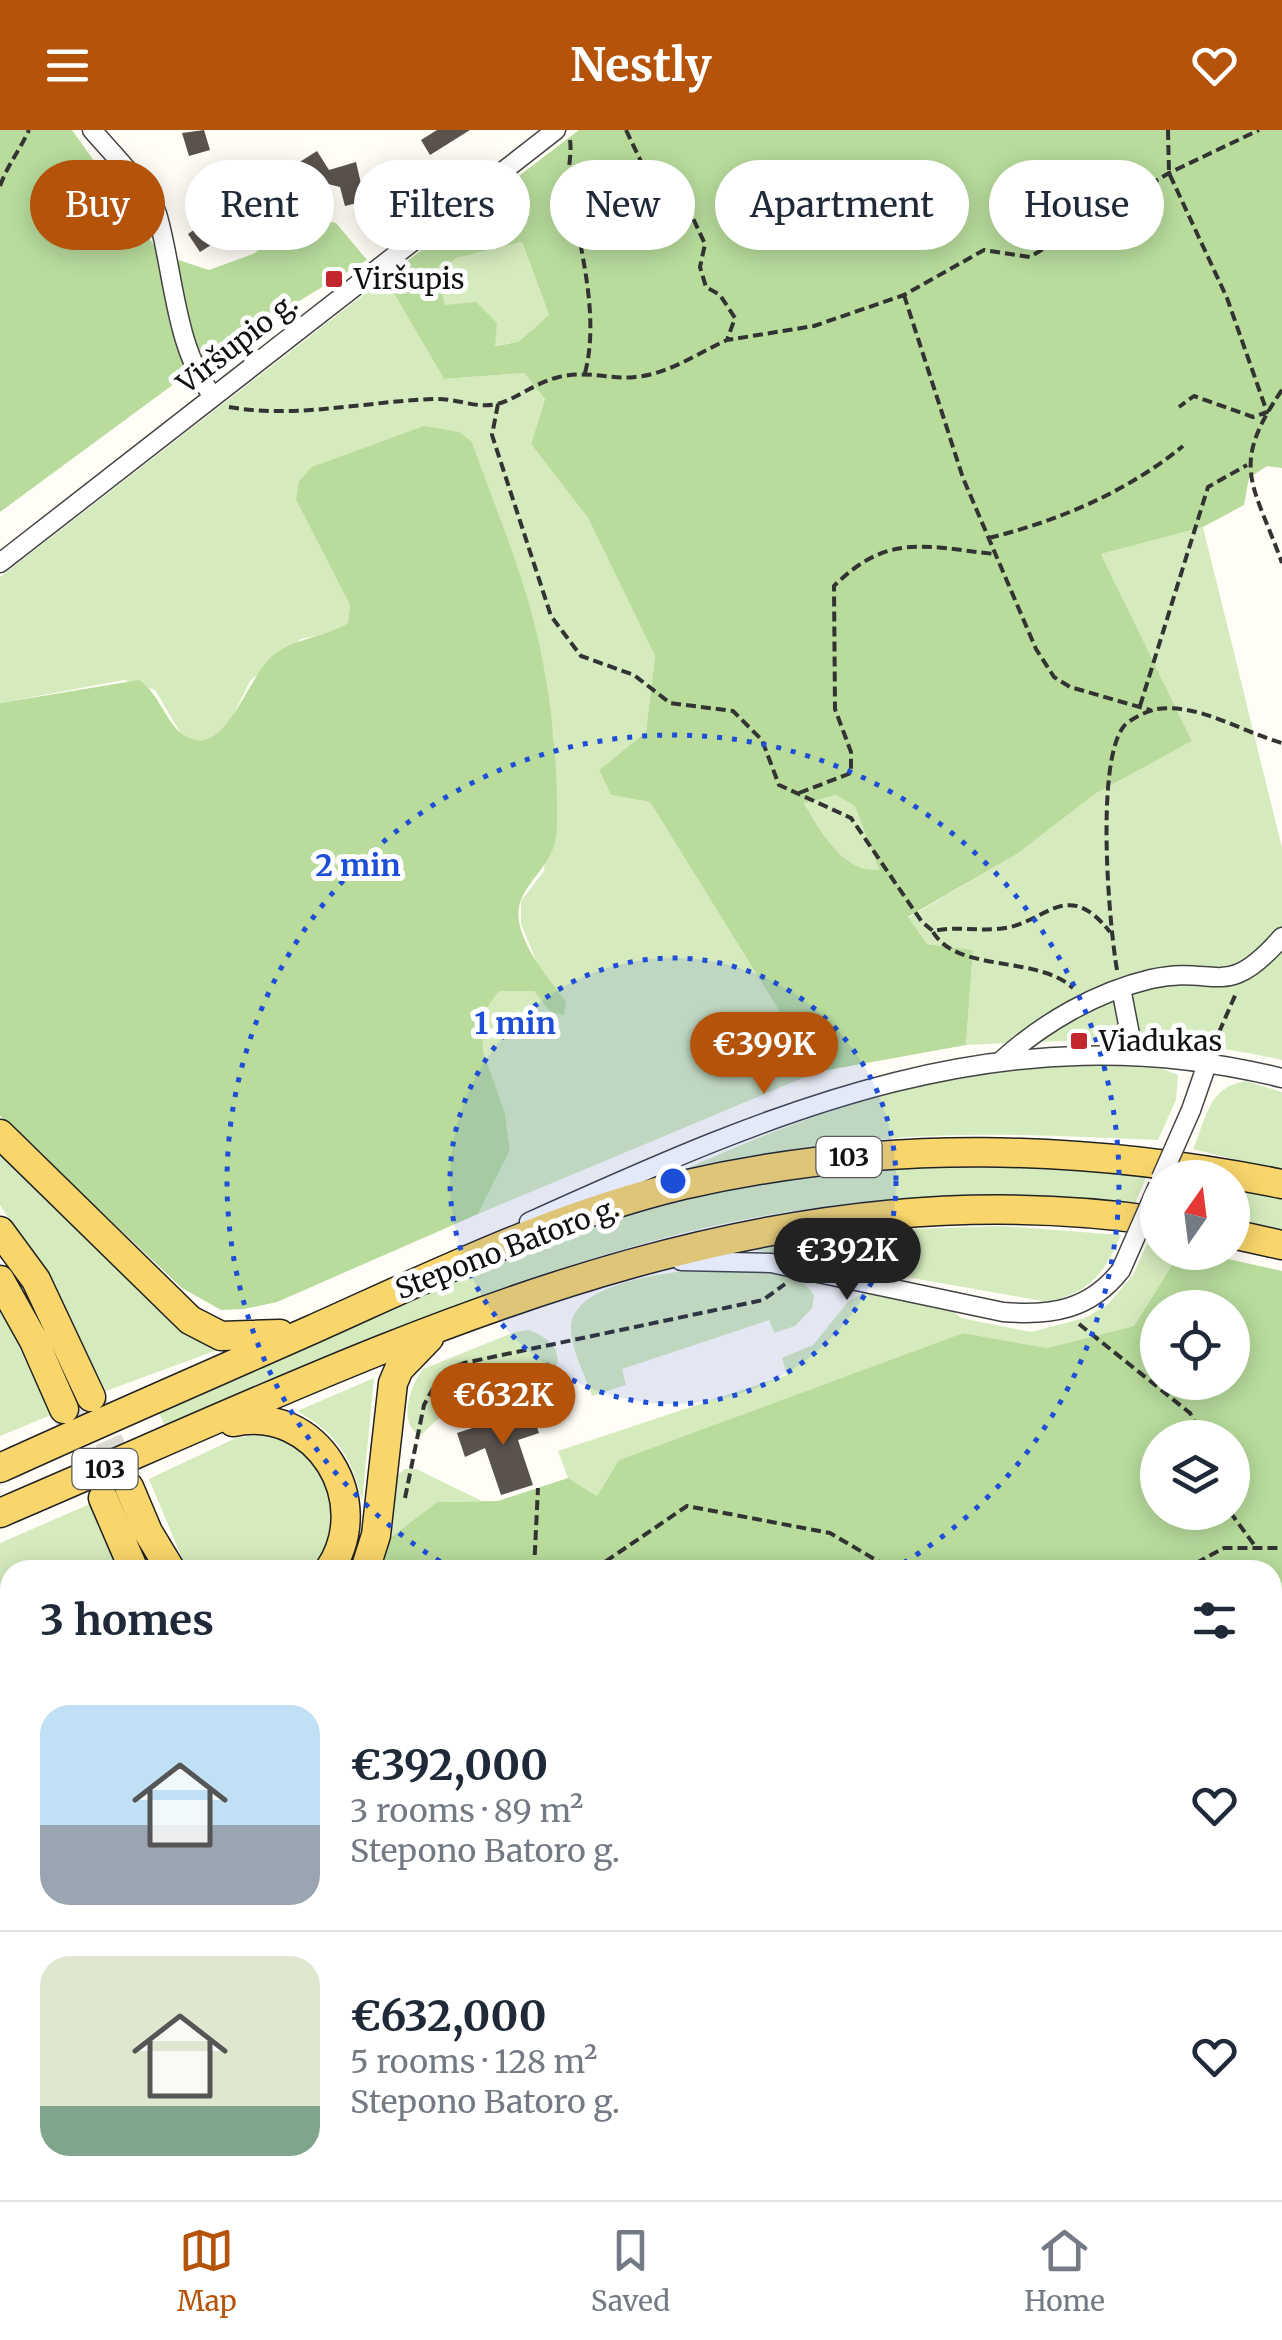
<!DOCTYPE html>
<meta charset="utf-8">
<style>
:root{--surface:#fff;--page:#f2f2f3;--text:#1f2937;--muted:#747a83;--line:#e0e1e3;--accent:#b45309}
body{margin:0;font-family:Merriweather,serif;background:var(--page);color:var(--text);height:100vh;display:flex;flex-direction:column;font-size:38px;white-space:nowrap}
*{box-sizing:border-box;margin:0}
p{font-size:32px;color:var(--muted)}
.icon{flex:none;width:55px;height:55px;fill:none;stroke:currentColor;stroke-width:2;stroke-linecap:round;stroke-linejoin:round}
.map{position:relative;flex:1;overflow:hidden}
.drawer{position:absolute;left:0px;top:1430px;width:1282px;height:640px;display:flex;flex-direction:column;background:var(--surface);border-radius:30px 30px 0 0;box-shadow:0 5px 25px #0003}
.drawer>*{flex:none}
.banner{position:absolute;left:30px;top:30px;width:1222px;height:90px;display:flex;gap:20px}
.needle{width:65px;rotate:14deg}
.fabs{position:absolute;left:1140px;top:1030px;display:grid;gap:20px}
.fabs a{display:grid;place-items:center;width:110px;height:110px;border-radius:50%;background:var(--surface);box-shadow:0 5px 25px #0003;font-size:50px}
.price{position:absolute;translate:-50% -85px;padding:0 22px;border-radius:35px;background:var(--accent);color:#fff;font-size:32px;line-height:65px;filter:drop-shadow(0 2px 5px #0008)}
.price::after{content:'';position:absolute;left:50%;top:60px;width:30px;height:22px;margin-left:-15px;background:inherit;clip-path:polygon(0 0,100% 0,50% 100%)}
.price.current{background:#222;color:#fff}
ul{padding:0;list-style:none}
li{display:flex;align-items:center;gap:30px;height:250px;padding:0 40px}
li+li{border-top:2px solid var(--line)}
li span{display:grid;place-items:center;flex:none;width:280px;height:200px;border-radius:30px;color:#555}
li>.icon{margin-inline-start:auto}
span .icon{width:120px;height:120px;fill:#fffc;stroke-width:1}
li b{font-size:42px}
h2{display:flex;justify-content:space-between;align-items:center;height:120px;padding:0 40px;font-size:42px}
.chip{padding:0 35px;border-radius:45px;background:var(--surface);box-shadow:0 5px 25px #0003;font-size:35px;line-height:90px}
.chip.current{background:var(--accent);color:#fff}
header{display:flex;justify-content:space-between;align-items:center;height:130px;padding:0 40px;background:var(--accent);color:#fff;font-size:45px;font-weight:700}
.tabs{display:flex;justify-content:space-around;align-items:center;height:140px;border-top:2px solid var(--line);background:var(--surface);font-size:28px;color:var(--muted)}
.tabs a{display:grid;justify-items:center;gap:5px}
.tabs .current{color:var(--accent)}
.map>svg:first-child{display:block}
.green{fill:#d5ebbd}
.forest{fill:#b9dc9c;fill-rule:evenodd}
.building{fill:#5a524d}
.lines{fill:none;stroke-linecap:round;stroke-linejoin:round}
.primary-tunnel{stroke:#dbdad3;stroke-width:28;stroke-dasharray:28 14;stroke-linecap:butt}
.minor-casing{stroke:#444;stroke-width:21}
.primary-casing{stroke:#222;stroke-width:31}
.path{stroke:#333;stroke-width:4;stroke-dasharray:10 5;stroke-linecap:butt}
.minor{stroke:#fff;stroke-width:18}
.primary{stroke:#f9d66b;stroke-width:28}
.minor-bridge-casing{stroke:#444;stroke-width:21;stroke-linecap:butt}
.minor-bridge{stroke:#fff;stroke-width:18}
.ring{fill:none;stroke:#1d4ed8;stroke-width:5;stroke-dasharray:5 10}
.poi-dot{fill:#c4262e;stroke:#fff;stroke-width:4}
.labels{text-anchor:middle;stroke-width:10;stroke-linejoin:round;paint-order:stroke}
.shield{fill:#fff;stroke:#585858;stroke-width:2.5}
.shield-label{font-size:25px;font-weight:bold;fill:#111}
.poi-label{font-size:28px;fill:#111;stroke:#fff;text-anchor:start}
.street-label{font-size:28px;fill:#111;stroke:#fff}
.centre{fill:#1d4ed8;stroke:#fff;stroke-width:5}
.ring-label{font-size:30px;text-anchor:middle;font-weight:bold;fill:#1d4ed8;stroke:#fff;stroke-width:10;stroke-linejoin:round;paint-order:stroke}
</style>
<header><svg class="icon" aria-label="menu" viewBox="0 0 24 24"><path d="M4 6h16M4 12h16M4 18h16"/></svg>Nestly<svg class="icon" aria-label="heart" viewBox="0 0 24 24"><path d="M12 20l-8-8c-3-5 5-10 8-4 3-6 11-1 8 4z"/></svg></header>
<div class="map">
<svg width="1282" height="2070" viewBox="0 0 1282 2070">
<rect width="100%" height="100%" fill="#fffdf5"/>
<path class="green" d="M522,112L549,185L518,212L494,216L444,176L437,145L456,128Z
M385,148L444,249L524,243L545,269L531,314L588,388L655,526L646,602L599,640L611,665L650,672L817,942L478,1084L510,1020L505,983L483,921L481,884L499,861H534L550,882L566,871L538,835L521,794V771L544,741L554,607L532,485L472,312L296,370L350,475L348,493L333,502L301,509L250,551L228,596L214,609L197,611L183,607L155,560L124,550L0,573V447Z
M1203,397L1282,718V930C1178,906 1072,909 966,915L973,820L927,814L908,788L1017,724L1095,664L1192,611L1101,424Z
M836,665L855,675L879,739C844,745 819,698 804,672Z
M1094,934L1163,939L1178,945L1176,970L1158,1010C1066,1006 974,1001 882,1009C810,1016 740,1031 670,1046C822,977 926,943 1094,934Z
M1246,951L1282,962V1041L1193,1019C1207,987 1208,957 1246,951Z
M0,1014L228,1216L106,1261L58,1164L0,1075Z
M906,1033L1149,1041L1135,1073C1007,1063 884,1064 757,1087C552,1125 357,1218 165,1296L159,1283C310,1214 462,1134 621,1085C714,1056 811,1046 906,1033Z
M1233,1057L1282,1068V1102L1233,1090Z
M1002,1096L1121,1105C1104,1144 1090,1162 1048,1172L737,1117L884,1100Z
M1149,1109L1157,1111L1158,1122L1210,1125L1174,1132L1134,1196L1047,1218L963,1203L619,1330L597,1366L568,1348L558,1321L787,1245L782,1228L813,1215L848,1172L866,1161L954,1182L961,1188L1031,1202L1085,1188L1108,1174L1133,1145Z
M703,1139C734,1139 798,1134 814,1166L812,1178L795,1196L774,1203L769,1190L622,1239L626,1255L592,1266C586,1247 571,1219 571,1199C570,1153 670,1142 703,1139Z
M0,1176L51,1285L0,1306Z
M529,1200C549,1208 565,1220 554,1243L451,1277L420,1306C397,1293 410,1256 423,1239L515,1202Z
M374,1248L362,1372C353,1329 336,1302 297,1281Z
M268,1303C330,1329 354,1381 313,1440H191L182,1428L149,1349L236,1308Z
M405,1339H416L482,1371L437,1372L391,1407L396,1346Z
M90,1374L117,1440H10V1479H0V1413Z"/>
<path class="forest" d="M0,0H72L160,124L209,140L253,124L310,87L336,93L367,130L231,212L0,382Z
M579,0H1282V338L1267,336L1249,348L1244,375L1203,397L1101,424L1192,611L1095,664L1017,724L908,787L927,814L973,820L966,915L817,942L650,672L611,665L599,640L646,602L655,526L588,388L531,314L545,269L524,243L444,249L385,148ZM522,112L549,185L518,212L495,216L497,193L476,172L445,175L437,145L456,128ZM836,665L855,676L879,739C844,745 819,698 804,673Z
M424,296L459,302L472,312C492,369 516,426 532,484C550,552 558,626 557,696C557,731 532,744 521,770C508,803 548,847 566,871L564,885L550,882L534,861H499L482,884L483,921L505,983L510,1020L478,1084L277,1172L244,1179L221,1180L182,1158L0,986V573L139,550C161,564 167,599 189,608C228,626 248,542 276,523C299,507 326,507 348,493L350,475L296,370L299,351L312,337Z
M1210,1125L1282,1141V1697L1273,1701L1272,1440H569L512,1433L491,1440H382L391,1407L437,1372L498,1371L568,1348L597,1366L619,1330L963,1203L1047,1218L1134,1196L1174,1132ZM1158,1178H1232V1252H1158ZM1158,1308H1232V1382H1158Z
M1273,1761L1282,1765V2070H43L37,2060H1272Z"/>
<path class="building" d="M204,0L210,20L189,26L182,3Z
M437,0H470L430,25L421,10Z
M317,21L329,40L356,32L365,71L345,76L340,57L312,50L282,69L270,51Z
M209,89L222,108L200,122L188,104Z
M531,1279L539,1303L518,1310L533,1355L501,1365L485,1318L465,1327L457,1303Z"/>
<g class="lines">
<path class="primary-tunnel" d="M92,1271L126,1351
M67,1285L101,1365"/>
<defs>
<path id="minor" d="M92,0C110,21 152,63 158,87C174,144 175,219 213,266
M0,433L556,0
M1121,858L1134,925
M1002,930C1043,893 1096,862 1151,849C1218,834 1224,873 1282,807
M1191,980L1207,934
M529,1092C777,980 1005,879 1282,948
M681,1131L771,1133L1003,1182C1051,1186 1090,1180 1121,1140
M55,2070L78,2060"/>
<path id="primary" d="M0,1004L190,1190L221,1206L280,1204
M0,1101L36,1150L91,1267
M1232,1104L1282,1115
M0,1150L34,1211L64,1279
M233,1292C317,1274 376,1371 329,1440
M0,1338C103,1291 207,1246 311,1200C432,1146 553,1086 683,1055C884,1009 1081,1014 1282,1054
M129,1357L148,1402L171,1440
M103,1368L134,1440
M0,1383C374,1224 738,1030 1158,1091
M365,1440L376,1405L393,1253L399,1239L429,1208
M0,1486L10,1485"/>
</defs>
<use href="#minor" class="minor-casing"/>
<use href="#primary" class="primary-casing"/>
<path class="path" d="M626,0L648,46L677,54L705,114L700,137L706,157L720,165L735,188L727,210L814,196L904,165L984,120L1030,127L1169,43L1259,0
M1168,0L1169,43L1227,168L1267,282L1253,287L1194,266L1179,277
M570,10C572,23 568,36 569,49C577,111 601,181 585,243
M0,56C8,34 20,20 29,0
M904,165L963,348L1036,519L1054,547L1070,557L1150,580
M1282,260C1229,337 1253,352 1282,433
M498,274L492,305L551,486L581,526L634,545L670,573L733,581L762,610L779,655L851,688L922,792L933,801C956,796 974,801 997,799C1046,796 1065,745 1110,802
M229,277C297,289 367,271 436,269C456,268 476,279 497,274C515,270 534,253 559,247C589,240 610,250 635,247C669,244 696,224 727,210
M989,408C1058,391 1127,362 1183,316
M1140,576L1208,357L1247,335
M799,663L851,643V622L835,579L834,456C888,402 926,417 995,424
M933,802C957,843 1038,825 1073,858
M1117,840C1109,794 1095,632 1124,596C1130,589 1147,581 1157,579C1199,573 1242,602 1282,613
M1213,916L1237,861
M1079,1194L1190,1283L1203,1308
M405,1368L424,1275L442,1242L464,1233L763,1170L785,1154
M1230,1382L1255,1416
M534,1440L538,1358
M593,1440L687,1376L830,1403L893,1440
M1183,1440L1224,1418H1282
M0,1528L10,1526
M0,1914L10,1910
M164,2060L166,2070
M680,2060V2070
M755,2060L763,2070
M944,2060H955
M1056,2060L1071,2070"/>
<use href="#minor" class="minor"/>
<use href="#primary" class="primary"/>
<defs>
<path id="minor-bridge" d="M1161,1048L1191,980
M1121,1140L1158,1056"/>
</defs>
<use href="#minor-bridge" class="minor-bridge-casing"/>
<use href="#minor-bridge" class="minor-bridge"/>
</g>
<circle cx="673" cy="1051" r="223" fill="#1d4ed8" fill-opacity=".12"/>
<g class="ring">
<circle cx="673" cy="1051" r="223"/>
<path d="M453 1439A446 446 0 1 1 893 1439"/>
</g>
<g class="poi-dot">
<rect x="324" y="139" width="20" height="20" rx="5"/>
<rect x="1069" y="901" width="20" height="20" rx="5"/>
</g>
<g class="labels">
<g class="shield">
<rect x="816.5" y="1007" width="65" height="40" rx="8"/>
<rect x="72.5" y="1319" width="65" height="40" rx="8"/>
</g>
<g class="shield-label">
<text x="849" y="1036">103</text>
<text x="105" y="1348">103</text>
</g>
<g class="poi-label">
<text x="354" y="159">Viršupis</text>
<text x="1099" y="921">Viadukas</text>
</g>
<g class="street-label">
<text transform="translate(237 213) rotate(-38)" y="10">Viršupio g.</text>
<text transform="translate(507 1118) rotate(-21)" y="10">Stepono Batoro g.</text>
</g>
</g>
<circle cx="673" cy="1051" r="15" class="centre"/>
<g class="ring-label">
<text x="358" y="746">2 min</text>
<text x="515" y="904">1 min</text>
</g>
</svg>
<div class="fabs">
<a><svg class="needle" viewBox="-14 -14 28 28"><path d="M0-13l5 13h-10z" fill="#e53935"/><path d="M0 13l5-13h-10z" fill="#747a83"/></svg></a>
<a><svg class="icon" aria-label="locate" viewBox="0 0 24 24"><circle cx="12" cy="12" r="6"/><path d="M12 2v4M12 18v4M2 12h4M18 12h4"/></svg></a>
<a><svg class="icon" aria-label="layers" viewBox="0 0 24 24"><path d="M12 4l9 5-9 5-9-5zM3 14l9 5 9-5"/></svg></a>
</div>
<b class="price" style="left:764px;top:967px">€399K</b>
<b class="price current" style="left:847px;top:1173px">€392K</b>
<b class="price" style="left:503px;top:1318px">€632K</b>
<div class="banner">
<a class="chip current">Buy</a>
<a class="chip">Rent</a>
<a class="chip">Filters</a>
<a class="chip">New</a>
<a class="chip">Apartment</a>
<a class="chip">House</a>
</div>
<section class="drawer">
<h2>3 homes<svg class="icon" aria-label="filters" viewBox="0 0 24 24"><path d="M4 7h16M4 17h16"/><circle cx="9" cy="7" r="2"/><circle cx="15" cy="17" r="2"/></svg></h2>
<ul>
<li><span style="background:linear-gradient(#bfe0f5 60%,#9aa5b1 0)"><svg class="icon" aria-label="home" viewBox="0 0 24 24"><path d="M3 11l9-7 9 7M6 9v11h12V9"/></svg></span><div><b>€392,000</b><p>3 rooms · 89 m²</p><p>Stepono Batoro g.</p></div><svg class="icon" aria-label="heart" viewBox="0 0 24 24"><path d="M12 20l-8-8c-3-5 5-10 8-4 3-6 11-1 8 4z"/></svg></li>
<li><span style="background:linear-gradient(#dfe7d0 75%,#7fa58c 0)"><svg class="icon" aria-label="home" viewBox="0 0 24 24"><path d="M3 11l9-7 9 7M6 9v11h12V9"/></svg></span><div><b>€632,000</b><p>5 rooms · 128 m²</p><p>Stepono Batoro g.</p></div><svg class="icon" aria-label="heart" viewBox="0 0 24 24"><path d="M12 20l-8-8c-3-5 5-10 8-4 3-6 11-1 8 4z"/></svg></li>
</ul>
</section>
</div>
<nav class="tabs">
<a class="current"><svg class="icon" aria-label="map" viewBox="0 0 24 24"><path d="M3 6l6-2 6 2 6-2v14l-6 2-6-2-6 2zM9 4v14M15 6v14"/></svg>Map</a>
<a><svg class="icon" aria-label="saved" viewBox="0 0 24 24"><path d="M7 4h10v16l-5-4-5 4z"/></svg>Saved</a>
<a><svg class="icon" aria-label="home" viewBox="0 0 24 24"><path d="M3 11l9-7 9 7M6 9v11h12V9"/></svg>Home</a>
</nav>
